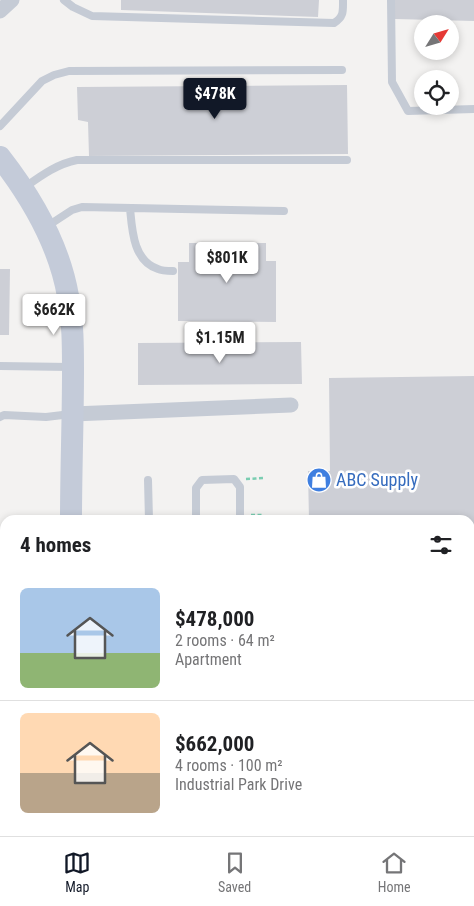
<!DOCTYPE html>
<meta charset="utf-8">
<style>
:root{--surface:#fff;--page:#f6f6f6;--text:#202124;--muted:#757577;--line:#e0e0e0;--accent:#111827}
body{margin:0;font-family:"Roboto Condensed",sans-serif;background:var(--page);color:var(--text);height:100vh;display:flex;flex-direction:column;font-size:19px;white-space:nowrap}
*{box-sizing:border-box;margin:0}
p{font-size:16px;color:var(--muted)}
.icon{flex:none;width:28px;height:28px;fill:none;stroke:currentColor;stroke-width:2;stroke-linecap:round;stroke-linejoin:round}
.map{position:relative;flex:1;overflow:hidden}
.panel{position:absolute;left:0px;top:515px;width:475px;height:321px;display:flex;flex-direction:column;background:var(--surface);border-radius:15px 15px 0 0;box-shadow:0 2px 8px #0003}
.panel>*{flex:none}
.needle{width:32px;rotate:53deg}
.fabs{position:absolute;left:414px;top:15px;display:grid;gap:10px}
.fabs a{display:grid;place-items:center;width:45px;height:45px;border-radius:50%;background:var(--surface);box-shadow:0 2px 8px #0003;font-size:25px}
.price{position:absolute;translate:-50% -42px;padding:0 11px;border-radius:5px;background:#fff;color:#222;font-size:16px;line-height:32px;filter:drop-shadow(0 1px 2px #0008)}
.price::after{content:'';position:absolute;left:50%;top:30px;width:15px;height:11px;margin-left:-8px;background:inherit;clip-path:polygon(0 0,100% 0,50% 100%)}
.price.active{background:var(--accent);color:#fff}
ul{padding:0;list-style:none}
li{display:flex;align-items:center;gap:15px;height:125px;padding:0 20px}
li+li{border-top:1px solid var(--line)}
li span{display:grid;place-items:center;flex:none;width:140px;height:100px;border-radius:8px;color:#555}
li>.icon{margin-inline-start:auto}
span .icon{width:60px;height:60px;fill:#fffc;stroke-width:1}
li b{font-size:21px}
h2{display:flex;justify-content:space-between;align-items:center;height:60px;padding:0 20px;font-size:21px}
.dock{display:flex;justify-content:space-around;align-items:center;height:70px;border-top:1px solid var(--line);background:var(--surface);font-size:14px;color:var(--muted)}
.dock a{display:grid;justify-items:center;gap:2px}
.dock .active{color:var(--accent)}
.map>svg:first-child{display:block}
.building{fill:#cdcfd6}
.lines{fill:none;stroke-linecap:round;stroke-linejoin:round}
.path{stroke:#7acdb1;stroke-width:2.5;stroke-dasharray:4 2.5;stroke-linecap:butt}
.lane{stroke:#c5cbd5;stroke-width:8}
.street{stroke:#c5cbd5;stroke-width:15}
.secondary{stroke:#c4cbd9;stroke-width:22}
.labels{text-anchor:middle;stroke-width:5;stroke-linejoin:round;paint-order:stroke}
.shop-label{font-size:18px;fill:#366cbe;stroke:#fff;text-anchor:start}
</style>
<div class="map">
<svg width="474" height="836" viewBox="0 0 474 836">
<rect width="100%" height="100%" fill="#f3f2f1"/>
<path class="building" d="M121,0H319L318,17L121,10Z
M395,0H474V21L395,19Z
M347,85L348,154L89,156L88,122L78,120L77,87Z
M189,243H266V261H276V322L178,321V262H189Z
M0,269H10L9,335H0Z
M301,342L302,384L138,385V343Z
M474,376V565H470V520H309L308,471H330L329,378Z
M1,749H5V831H55V836H0Z"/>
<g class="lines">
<path class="path" d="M246,479L264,478
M251,515H264
M470,666H474"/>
<path class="lane" d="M64,0L73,7L92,16L334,23C344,17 343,11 343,0
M391,0L392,82L408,111L474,109
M0,126L42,81L54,75L69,71L342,70
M25,187C42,175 57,164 77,160H347
M130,208C132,229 133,261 158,269C162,271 168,271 173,271
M46,227L72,210L82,207L284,211
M0,366L70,367
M0,417L4,415L46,417L71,414
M148,480L149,520
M196,520V488L202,480L234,479L240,487V520
M470,608L474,607"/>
<path class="street" d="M0,11L12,0
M73,414L291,405
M470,800L474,801
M167,836L180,831"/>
<path class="secondary" d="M0,157C32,198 59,244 68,296C73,321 73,346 73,371C73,421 71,470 71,520
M117,831L119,836"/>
</g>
<defs>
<symbol id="shop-disc" viewBox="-11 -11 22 22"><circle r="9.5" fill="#3f7fe0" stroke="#fff"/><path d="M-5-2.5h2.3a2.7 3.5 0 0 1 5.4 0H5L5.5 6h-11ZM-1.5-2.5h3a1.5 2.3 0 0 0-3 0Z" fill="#fff"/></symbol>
</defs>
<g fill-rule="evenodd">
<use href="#shop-disc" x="305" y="466" width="28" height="28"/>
</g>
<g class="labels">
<g class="shop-label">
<text x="336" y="486">ABC Supply</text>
</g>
</g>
</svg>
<div class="fabs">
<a><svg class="needle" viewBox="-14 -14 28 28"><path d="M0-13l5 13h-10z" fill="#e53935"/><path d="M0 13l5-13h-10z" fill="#757577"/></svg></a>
<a><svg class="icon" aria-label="locate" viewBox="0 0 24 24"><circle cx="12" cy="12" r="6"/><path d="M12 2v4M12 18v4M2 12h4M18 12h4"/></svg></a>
</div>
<b class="price active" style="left:215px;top:120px">$478K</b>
<b class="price" style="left:227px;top:284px">$801K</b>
<b class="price" style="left:54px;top:336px">$662K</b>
<b class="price" style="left:220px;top:364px">$1.15M</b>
<section class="panel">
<h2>4 homes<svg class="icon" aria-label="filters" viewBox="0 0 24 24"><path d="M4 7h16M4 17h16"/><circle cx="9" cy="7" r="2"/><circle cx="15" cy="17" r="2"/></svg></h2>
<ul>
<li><span style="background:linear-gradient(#a9c7e8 65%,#8fb573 0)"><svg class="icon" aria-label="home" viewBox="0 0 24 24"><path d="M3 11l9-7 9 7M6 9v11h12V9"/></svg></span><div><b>$478,000</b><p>2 rooms · 64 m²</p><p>Apartment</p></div></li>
<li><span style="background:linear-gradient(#ffd9b3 60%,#b9a48a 0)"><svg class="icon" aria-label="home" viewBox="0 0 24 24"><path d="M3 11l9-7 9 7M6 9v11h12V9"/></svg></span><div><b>$662,000</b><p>4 rooms · 100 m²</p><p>Industrial Park Drive</p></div></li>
</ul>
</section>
</div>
<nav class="dock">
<a class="active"><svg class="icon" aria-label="map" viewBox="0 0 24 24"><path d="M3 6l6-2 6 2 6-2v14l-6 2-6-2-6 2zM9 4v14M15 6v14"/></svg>Map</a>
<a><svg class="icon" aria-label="saved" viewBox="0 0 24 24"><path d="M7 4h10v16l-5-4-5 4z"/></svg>Saved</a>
<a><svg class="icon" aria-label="home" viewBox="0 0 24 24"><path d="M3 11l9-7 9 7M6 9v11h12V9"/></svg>Home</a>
</nav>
